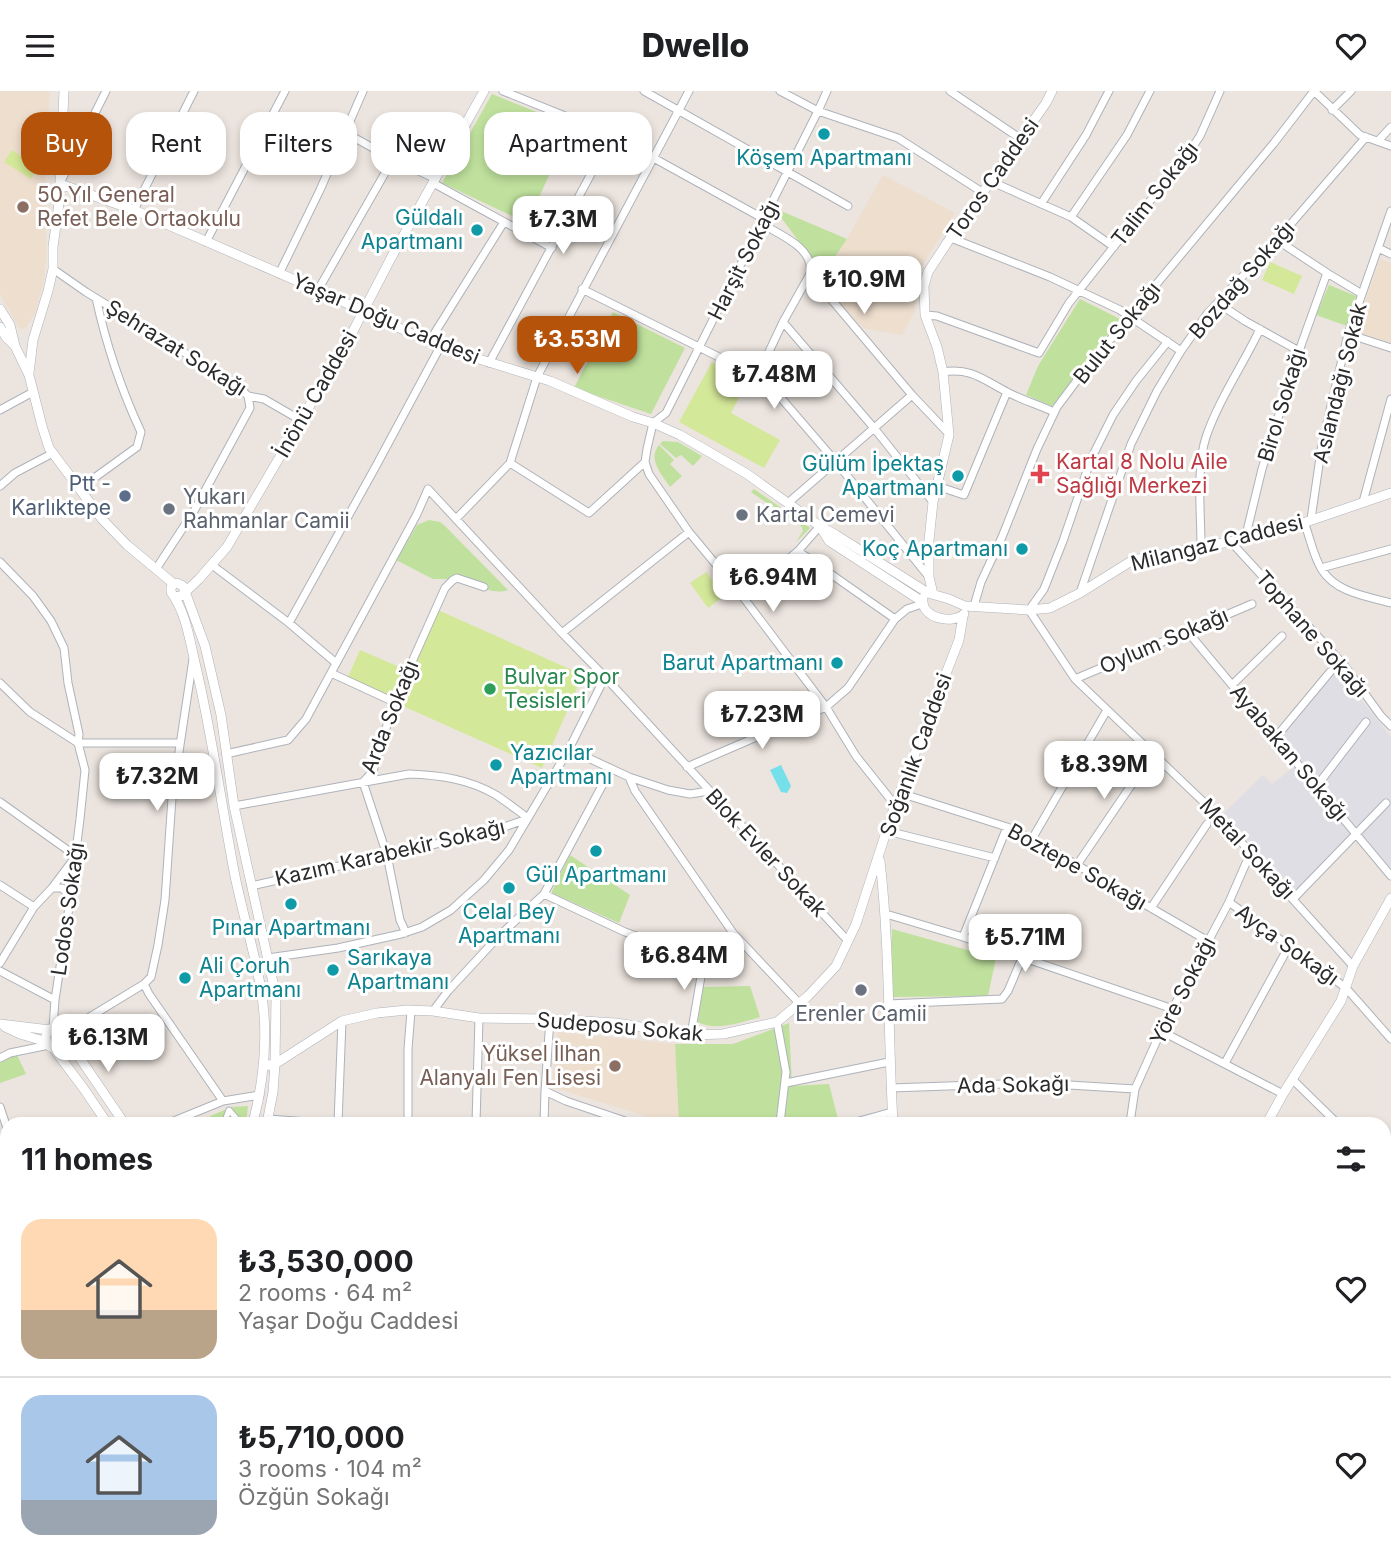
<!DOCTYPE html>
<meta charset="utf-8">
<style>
:root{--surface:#fff;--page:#f2f2f2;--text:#202124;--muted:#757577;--line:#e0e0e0;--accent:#b45309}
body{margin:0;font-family:Inter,sans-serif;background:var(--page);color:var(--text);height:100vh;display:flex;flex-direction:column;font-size:26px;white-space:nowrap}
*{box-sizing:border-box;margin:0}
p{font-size:23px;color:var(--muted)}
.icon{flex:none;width:38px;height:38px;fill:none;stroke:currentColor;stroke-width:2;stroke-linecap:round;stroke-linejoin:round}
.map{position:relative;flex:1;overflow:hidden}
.side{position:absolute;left:0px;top:1026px;width:1391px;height:450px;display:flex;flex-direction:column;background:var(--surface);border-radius:21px 21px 0 0;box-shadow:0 4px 10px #0003}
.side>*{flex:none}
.banner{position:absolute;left:21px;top:21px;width:700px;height:63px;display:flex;gap:14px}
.price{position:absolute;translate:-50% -60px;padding:0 16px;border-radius:14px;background:#fff;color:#222;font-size:23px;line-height:46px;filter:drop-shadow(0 2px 4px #0008)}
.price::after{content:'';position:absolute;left:50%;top:42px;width:21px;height:16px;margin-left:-10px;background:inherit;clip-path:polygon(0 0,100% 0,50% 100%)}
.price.on{background:var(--accent);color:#fff}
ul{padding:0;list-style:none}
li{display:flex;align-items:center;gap:21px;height:175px;padding:0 21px}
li+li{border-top:2px solid var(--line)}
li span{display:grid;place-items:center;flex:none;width:196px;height:140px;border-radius:21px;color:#555}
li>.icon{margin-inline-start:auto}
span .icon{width:84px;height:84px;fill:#fffc;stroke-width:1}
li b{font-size:30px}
h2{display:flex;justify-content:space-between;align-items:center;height:84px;padding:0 21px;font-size:30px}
.tag{padding:0 24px;border-radius:21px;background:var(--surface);box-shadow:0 4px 10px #0003;font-size:24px;line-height:63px}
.tag.on{background:var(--accent);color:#fff}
header{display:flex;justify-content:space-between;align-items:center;height:91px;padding:0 21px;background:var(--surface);font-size:32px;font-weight:800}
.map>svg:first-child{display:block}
.industrial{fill:#dfdee5}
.education{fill:#eddece}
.green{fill:#bfe19d}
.pitch{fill:#d4e899}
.water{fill:#75dfea}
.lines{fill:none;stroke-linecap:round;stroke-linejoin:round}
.pedestrian-casing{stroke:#aeb3bb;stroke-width:7}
.minor-casing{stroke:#aeb3bb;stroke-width:9}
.tertiary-casing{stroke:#aeb3bb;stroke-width:10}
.pedestrian{stroke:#fff;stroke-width:5}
.minor{stroke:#fff;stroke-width:7}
.tertiary{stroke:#fff;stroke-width:9}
.culture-dot{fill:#0f9aa8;stroke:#fff;stroke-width:2.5}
.education-dot{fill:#8d6e63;stroke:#fff;stroke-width:2.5}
.health-dot{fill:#e0444e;stroke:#fff;stroke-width:2.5}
.service-dot{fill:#5c6f8a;stroke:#fff;stroke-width:2.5}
.worship-dot{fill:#6b7280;stroke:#fff;stroke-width:2.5}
.leisure-dot{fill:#2e9e5b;stroke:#fff;stroke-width:2.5}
.labels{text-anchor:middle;stroke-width:6;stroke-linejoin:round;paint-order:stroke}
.culture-label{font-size:21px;fill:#0d838f;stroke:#fff}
.street-label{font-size:21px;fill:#2b2b2b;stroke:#fff}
.education-label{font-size:21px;fill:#785e54;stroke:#fff;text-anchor:start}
.health-label{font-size:21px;fill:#be3a42;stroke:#fff;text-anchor:start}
.service-label{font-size:21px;fill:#4e5e75;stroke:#fff;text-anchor:end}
.worship-label{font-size:21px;fill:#5b616d;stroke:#fff;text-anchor:start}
.leisure-label{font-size:21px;fill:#27864d;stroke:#fff;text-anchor:start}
</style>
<header><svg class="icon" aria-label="menu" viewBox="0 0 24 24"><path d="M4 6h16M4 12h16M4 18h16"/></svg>Dwello<svg class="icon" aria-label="heart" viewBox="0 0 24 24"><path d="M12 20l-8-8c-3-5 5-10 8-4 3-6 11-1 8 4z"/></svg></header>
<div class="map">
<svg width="1391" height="1474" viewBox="0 0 1391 1474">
<rect width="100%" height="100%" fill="#ece4de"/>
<path class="industrial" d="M1333,574L1391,646V784L1353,747L1300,804L1223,723L1263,684L1272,693L1294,676L1272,650Z"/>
<path class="education" d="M0,0H50L45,66L46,166L44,190L35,222L25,237L21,238L18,235L0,203Z
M883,84L955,122L922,175L915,202V220L902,244L863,237L819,189L847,148Z
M1380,168L1391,172V256L1355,241Z
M558,941L675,953L679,1032H668L552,996Z"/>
<path class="green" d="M492,3L572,35L527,132L442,92Z
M774,117L847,148L819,189L806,160Z
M1329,194L1356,205L1347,235L1316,224Z
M1080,208L1120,228L1052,315L1026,304L1038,275Z
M613,221L685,257L651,323L574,297Z
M663,350L678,351L702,365L693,375L681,364L676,367L660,353Z
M659,354L674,369L670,373L682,385L670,396C662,384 647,368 659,354Z
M754,398L810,437L796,451L803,440L802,436L751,401Z
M429,429L440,431L444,434L508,499C490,505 473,492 457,484L447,488H433L396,469L417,434Z
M570,764L630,804L619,832L552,802V800Z
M892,838L996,867L988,905L889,906Z
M750,895L760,926C742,931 715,941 698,931L703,896Z
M789,932L792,995L829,993L838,1028L824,1032H679L675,953H733Z
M17,964L26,983L0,992V970Z
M248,1015L246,1032H195L231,1016Z"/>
<path class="pitch" d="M12,59L38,77L31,88L4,71Z
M1270,171L1302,185L1294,203L1262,189Z
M712,271L747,291L731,322L780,349L764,377L679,331Z
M706,481L724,505L708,517L690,492Z
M438,519L583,584L542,677L396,612Z
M360,559L404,578L391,607L347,588Z
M797,599L805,610L776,631L768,620Z
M1025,1468H1123L1118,1474H1020Z"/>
<path class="water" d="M781,674L791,695L787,702L781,701L770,679Z"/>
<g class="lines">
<defs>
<path id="pedestrian" d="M224,1032L229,1019L236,1027L237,1032"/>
<path id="minor" d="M503,0L612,44L764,128
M644,0L848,115
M780,0L818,20L898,47L982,101
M827,0L818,20L666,322L653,332L647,358L645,371L649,383L689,441L743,506L826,616L856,665L895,714
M950,0L1021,48
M1314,0L1360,44L1391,55
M1332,19L1351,0
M344,41L393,68L436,88
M1378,50L1391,36
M61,90L106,0
M990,90L1071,126L1114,156
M433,92L552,157
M1041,113L1086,44L1109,0
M134,119L194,0
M1071,126L1127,44L1150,0
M762,133C780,144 815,157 810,183L912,304L949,343
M951,147L1050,186L1120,219L1181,260
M1277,149L1327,182L1362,203
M206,151L285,0
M1378,157L1391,163
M53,178L86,201L237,294L248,305L264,308L302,330
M279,183L320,99L363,0
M582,198L749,281L775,300L836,371L929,486
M318,199L393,68
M1218,212L1245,230L1299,260
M925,224L937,225L1039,262L1069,212L1189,61L1200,45L1220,0
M783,231L874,337L933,411
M1348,243L1391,257
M1167,250L1165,254L1136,290L1113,324L1091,368L1063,450L1044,498L1029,519L1075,588L1215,722L1353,875
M429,251L504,131
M489,272L612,44
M943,281C970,276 984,289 1007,301C1022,309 1039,314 1054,321
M757,286L783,231L810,183
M0,319L33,301
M645,371L589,422L510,372L537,286L689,0
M0,395L15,382L53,362
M937,395L964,404L1007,301
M79,398L137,356L141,341C121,298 106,253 96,207
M1363,411L1391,308
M788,412L912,304
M456,428L510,372
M1311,428L1322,353L1348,243L1391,120
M1304,431C1310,446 1313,465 1322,479C1337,502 1366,505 1391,512
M1245,448L1262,378L1299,260L1327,182
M1231,451L1344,574L1381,625L1391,635
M1201,455C1201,422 1196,377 1206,346C1219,308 1243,274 1260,238
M798,460L895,528
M0,471L33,505L51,530L64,557L68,592L79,643L78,652L85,679L80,728L68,823L55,909L53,937
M212,474L289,532L376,375L440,256
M1321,477L1391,458
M156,478L194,420L250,317L248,305
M1080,502L1131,353L1157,300L1181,260L1207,223L1277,149L1366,46
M743,506L798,460L820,435
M974,515L981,491L1002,446L1037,358L1057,316L1084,280L1274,52L1314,0
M289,532L336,572
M1187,540L1391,785
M562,542L689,441
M331,582L394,611
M1075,588L1252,513
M0,592L30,621L78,652H180
M1232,594L1282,545
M1276,646L1330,581
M569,658L605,586
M226,663L288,649L306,628L417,423L428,398L562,542L605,586L848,850
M687,676L826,616L848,597L895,528L907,518L922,513
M629,686L668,699L690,703L709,700
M1316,696L1366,631
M900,702L1007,736L1032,748L1208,850
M0,711L76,765L52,797
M234,715L409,683C439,684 469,688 496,704C507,711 518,720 528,727
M887,740L995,767
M1032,748L1107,619
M1077,774L1153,662
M0,794L34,816L52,797H62L71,806
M251,795L449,750L507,735L527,728
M544,803L625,841L674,858L705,862L733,842
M1294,807L1386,712
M1229,811L1346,897L1391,948
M1151,817L1207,733
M886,823L963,846L1173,918
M406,842L400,829L387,764L363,691L373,680L394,611L445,497L453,489L457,487L484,496
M963,846L1007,736
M268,867L338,857L401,843L422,836L451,819L484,789L509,759L569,658L629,686L635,700L733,842L799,912
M0,872L34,816
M0,880L55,909
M144,893L149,903L223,1010
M888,913L1002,908L1008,900L1022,867
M433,920L448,900L498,846L544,803L611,678
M777,931L786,981L780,1032
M1161,940L1283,1003
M65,941L144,893L151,886L158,854L165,809L172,707L193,568
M691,944L705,862
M0,967L10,962L49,954
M1225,972L1289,855
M1292,988L1337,1032
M786,992L889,971
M891,997L1036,992L1135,998
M545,1000L566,1010L631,1032
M0,1016L7,1037
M268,1028L323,1032
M169,1032L223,1010L260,1004
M338,1032L342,930
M408,1032V958L411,920
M476,1032L479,927
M544,1032L545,1000L550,928
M852,1032L892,1021
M1130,1032L1135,998L1161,940L1229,811L1246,772
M1384,1079L1391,1086
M1384,1205L1391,1196
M1384,1220L1391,1231
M1384,1259L1391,1255
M1384,1347L1391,1340
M1384,1412L1391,1418
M0,1449H7
M241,1468L249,1474
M932,1468L942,1474
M1341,1468L1353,1474
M369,1474L374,1468
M479,1474L484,1468
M542,1474L545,1468
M669,1474L670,1468
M803,1474L804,1468
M1004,1474L1010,1468
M1191,1474L1192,1468
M1254,1474L1255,1468
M1386,1474L1391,1466"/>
<path id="tertiary" d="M60,93L134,119L318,199L440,256L550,290L633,326L653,332L680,344L747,383L820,435L836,444L928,502L949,508L965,515L1029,519L1050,517L1080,502L1133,469L1271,443L1391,402
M0,218L10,234L15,255
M0,236L6,246L15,255L29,284L42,335L49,357L102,428L127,454L174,493L177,492L183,495L205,555L221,624L234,715L276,905L275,973L273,1001L267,1032
M29,282L33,249L48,200L53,178V156L59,112L64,0
M821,437L829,450L923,511
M174,493L171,496V501C186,521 190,551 196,576C212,643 221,712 234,780C242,822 256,864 262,905C268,947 263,993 253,1032
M933,503L929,486V449L933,411L949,344L943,281L937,256L925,224L924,195L928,181L947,152L1046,12L1052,0
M175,506L181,505L199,488L227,456L351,244L391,167L484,0
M923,507C920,527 952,534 964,523
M880,770C890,857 888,945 893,1032
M0,933L50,939
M5,936L20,943L47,951
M46 947a11 11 0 1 1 22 0a11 11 0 1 1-22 0Z
M67,948L124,1032
M54,958L84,998L107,1032
M263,975L275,973L342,930L377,922L407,919L433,920L479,927L550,928L616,932L691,944L723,943L777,931L808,905L836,875L856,833L895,714L959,549L963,525
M1267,1032L1283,1003L1341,910L1353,875L1391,807
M0,1220L7,1217
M396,1468L400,1474
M173,1474L174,1468
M904,1474L908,1468"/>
</defs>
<use href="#pedestrian" class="pedestrian-casing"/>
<use href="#minor" class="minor-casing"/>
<use href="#tertiary" class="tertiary-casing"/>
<use href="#pedestrian" class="pedestrian"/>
<use href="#minor" class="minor"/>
<use href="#tertiary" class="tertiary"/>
</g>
<g class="culture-dot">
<circle cx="824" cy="43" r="7"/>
<circle cx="477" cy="139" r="7"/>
<circle cx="958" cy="385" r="7"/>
<circle cx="1022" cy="458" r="7"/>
<circle cx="837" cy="572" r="7"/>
<circle cx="496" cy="674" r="7"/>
<circle cx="596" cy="760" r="7"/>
<circle cx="509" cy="797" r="7"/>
<circle cx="291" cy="813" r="7"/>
<circle cx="333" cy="879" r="7"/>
<circle cx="185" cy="887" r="7"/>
</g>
<g class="education-dot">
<circle cx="23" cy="116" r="7"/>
<circle cx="615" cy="975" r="7"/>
</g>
<path class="health-dot" d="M1036.5 372.5h7v7h7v7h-7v7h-7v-7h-7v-7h7z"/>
<circle class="service-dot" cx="125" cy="405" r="7"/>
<g class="worship-dot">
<circle cx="169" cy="418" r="7"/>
<circle cx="742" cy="424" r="7"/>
<circle cx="861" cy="899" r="7"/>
</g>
<circle class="leisure-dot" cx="490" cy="598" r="7"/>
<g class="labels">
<g class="culture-label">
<text x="824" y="74">Köşem Apartmanı</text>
<text x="463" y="134" text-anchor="end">Güldalı<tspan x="463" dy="24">Apartmanı</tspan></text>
<text x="944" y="380" text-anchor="end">Gülüm İpektaş<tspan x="944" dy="24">Apartmanı</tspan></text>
<text x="1008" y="465" text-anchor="end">Koç Apartmanı</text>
<text x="823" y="579" text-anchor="end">Barut Apartmanı</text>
<text x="510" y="669" text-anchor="start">Yazıcılar<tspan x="510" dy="24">Apartmanı</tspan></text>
<text x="596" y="791">Gül Apartmanı</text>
<text x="509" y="828">Celal Bey<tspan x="509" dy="24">Apartmanı</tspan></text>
<text x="291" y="844">Pınar Apartmanı</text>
<text x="347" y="874" text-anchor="start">Sarıkaya<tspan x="347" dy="24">Apartmanı</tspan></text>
<text x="199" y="882" text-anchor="start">Ali Çoruh<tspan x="199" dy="24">Apartmanı</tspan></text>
</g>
<g class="street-label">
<text transform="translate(993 88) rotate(-55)" y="7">Toros Caddesi</text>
<text transform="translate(1155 103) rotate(-52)" y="7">Talim Sokağı</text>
<text transform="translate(744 169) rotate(-63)" y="7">Harşit Sokağı</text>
<text transform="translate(1242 189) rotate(-49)" y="7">Bozdağ Sokağı</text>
<text transform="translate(386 228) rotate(23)" y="7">Yaşar Doğu Caddesi</text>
<text transform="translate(1117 242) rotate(-51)" y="7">Bulut Sokağı</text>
<text transform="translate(176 257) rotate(32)" y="7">Şehrazat Sokağı</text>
<text transform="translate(1340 292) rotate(-76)" y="7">Aslandağı Sokak</text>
<text transform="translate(316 303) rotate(-60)" y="7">İnönü Caddesi</text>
<text transform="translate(1282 314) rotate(-73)" y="7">Birol Sokağı</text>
<text transform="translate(1217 452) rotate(-14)" y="7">Milangaz Caddesi</text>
<text transform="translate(1312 543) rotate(49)" y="7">Tophane Sokağı</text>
<text transform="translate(1164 550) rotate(-23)" y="7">Oylum Sokağı</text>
<text transform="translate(390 626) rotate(-68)" y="7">Arda Sokağı</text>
<text transform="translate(1289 662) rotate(50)" y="7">Ayabakan Sokağı</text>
<text transform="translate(916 664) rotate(-70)" y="7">Soğanlık Caddesi</text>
<text transform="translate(1247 758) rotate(47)" y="7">Metal Sokağı</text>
<text transform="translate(390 762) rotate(-13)" y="7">Kazım Karabekir Sokağı</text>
<text transform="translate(766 762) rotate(47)" y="7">Blok Evler Sokak</text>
<text transform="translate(1077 776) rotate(29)" y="7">Boztepe Sokağı</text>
<text transform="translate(68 818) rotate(-82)" y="7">Lodos Sokağı</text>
<text transform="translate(1287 854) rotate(36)" y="7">Ayça Sokağı</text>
<text transform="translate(1183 900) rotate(-63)" y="7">Yöre Sokağı</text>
<text transform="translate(620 936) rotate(5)" y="7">Sudeposu Sokak</text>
<text transform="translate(1013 994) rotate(-1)" y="7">Ada Sokağı</text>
</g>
<g class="education-label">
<text x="37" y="111">50.Yıl General<tspan x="37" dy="24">Refet Bele Ortaokulu</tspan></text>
<text x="601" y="970" text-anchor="end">Yüksel İlhan<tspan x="601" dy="24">Alanyalı Fen Lisesi</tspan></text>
</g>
<g class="health-label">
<text x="1056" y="378">Kartal 8 Nolu Aile<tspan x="1056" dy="24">Sağlığı Merkezi</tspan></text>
</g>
<g class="service-label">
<text x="111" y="400">Ptt -<tspan x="111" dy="24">Karlıktepe</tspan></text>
</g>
<g class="worship-label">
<text x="183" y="413">Yukarı<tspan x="183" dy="24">Rahmanlar Camii</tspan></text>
<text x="756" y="431">Kartal Cemevi</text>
<text x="861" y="930" text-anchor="middle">Erenler Camii</text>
</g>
<g class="leisure-label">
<text x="504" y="593">Bulvar Spor<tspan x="504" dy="24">Tesisleri</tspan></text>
</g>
</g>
</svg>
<b class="price" style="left:563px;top:165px">₺7.3M</b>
<b class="price" style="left:864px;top:225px">₺10.9M</b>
<b class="price on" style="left:577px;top:285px">₺3.53M</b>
<b class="price" style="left:774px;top:320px">₺7.48M</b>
<b class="price" style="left:773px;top:523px">₺6.94M</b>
<b class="price" style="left:762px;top:660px">₺7.23M</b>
<b class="price" style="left:1104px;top:710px">₺8.39M</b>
<b class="price" style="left:157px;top:722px">₺7.32M</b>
<b class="price" style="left:1025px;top:883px">₺5.71M</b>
<b class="price" style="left:684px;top:901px">₺6.84M</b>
<b class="price" style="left:108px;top:983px">₺6.13M</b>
<div class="banner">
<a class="tag on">Buy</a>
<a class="tag">Rent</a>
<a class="tag">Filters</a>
<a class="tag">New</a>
<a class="tag">Apartment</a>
</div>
<section class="side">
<h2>11 homes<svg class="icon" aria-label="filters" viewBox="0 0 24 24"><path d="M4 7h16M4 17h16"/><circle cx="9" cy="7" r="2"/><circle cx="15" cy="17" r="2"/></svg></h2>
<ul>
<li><span style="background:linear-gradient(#ffd9b3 65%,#b9a48a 0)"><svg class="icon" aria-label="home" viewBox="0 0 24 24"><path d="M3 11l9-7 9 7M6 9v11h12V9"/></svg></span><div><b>₺3,530,000</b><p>2 rooms · 64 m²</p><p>Yaşar Doğu Caddesi</p></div><svg class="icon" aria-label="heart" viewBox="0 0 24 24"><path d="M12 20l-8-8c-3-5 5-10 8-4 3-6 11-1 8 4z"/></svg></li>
<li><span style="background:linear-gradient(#a9c7e8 75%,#9aa5b1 0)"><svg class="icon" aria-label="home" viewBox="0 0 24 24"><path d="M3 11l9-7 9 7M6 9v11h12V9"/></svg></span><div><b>₺5,710,000</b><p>3 rooms · 104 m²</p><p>Özğün Sokağı</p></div><svg class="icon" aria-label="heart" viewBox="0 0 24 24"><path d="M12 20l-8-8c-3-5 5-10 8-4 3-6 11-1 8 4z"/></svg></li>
</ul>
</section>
</div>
